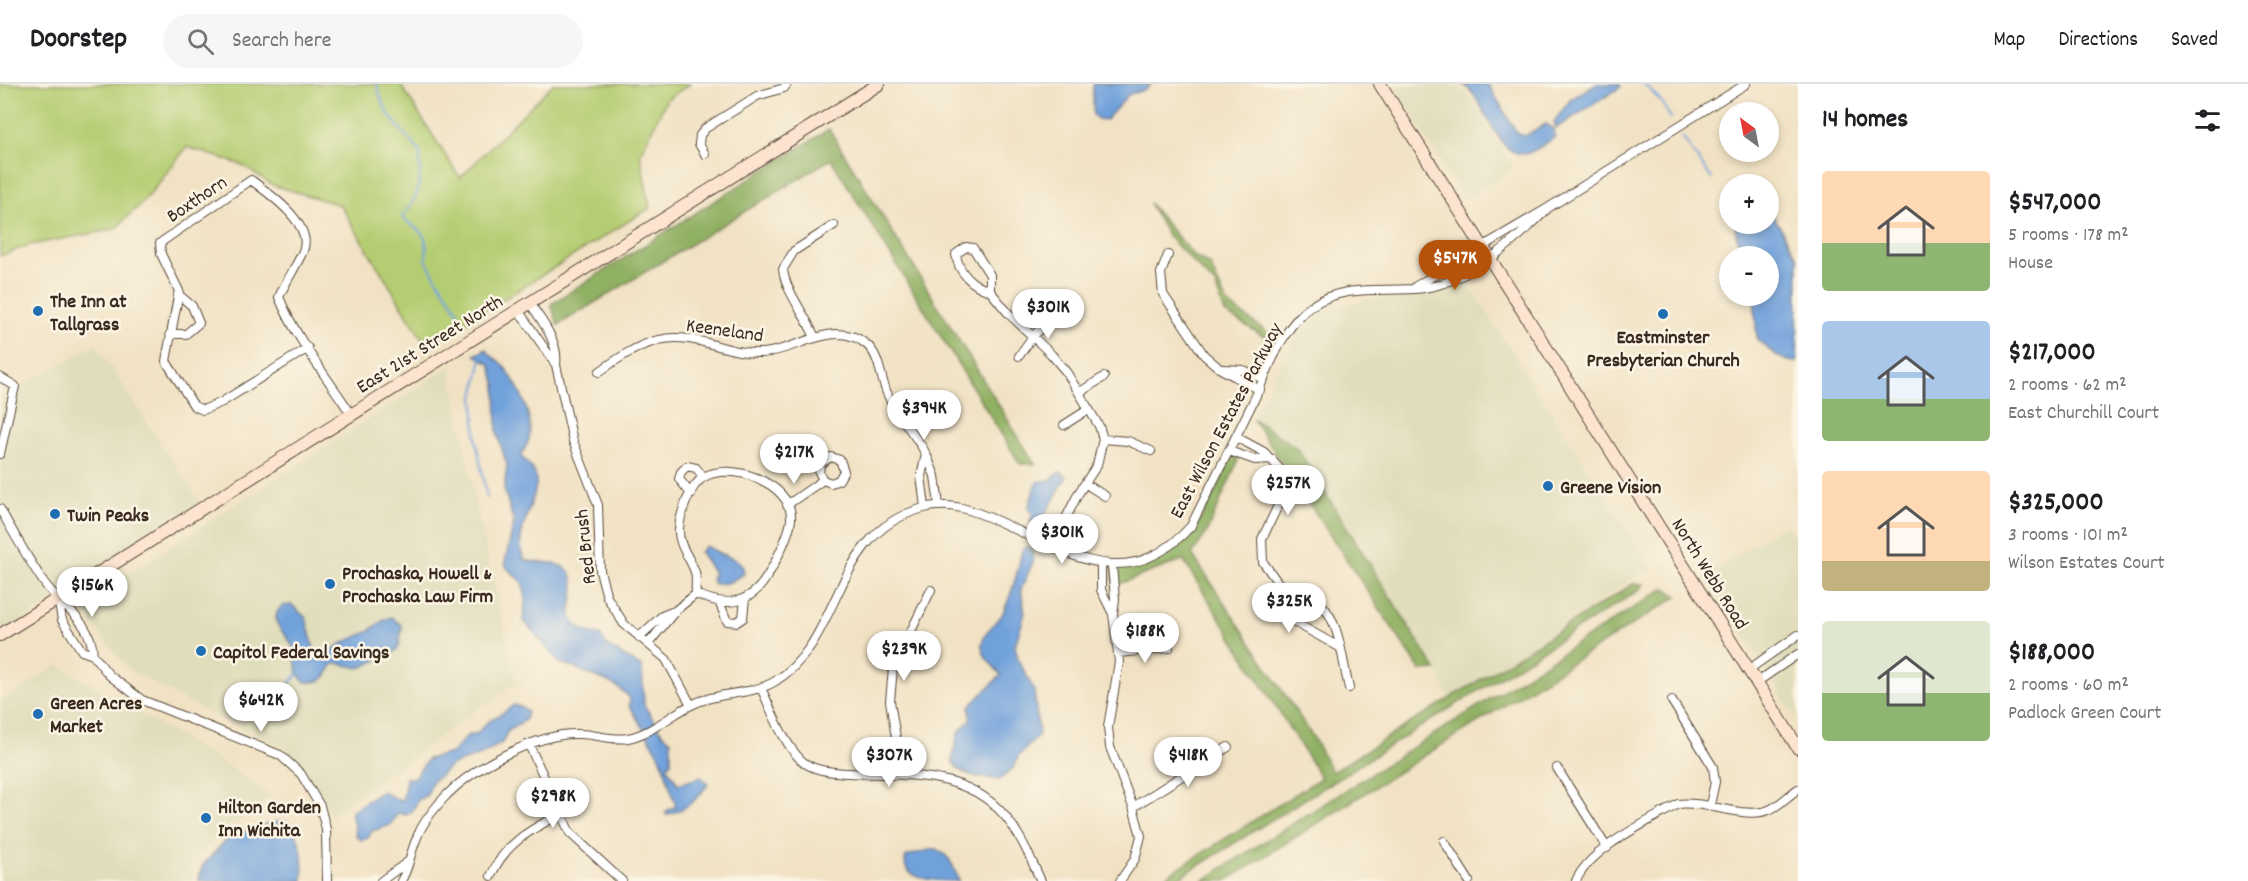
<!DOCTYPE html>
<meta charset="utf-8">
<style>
:root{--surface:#fff;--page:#f6f6f6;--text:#202124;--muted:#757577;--line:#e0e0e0;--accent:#b45309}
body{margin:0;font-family:Dekko,sans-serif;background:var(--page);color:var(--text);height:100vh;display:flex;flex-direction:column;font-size:22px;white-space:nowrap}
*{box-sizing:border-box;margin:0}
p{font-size:20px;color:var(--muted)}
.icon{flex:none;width:33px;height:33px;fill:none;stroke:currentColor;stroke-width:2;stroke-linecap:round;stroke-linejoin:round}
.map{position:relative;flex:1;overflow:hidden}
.panel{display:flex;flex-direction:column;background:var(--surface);width:450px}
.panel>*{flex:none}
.needle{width:39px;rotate:328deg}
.fabs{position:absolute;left:1719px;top:18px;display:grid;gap:12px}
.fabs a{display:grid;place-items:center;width:60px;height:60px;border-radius:50%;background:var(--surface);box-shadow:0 3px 9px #0003;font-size:30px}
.price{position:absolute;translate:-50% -51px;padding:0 14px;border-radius:21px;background:#fff;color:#222;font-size:20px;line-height:39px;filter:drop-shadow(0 2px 3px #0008)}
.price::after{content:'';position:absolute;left:50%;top:36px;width:18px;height:14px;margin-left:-9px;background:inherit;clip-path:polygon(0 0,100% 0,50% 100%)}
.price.active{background:var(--accent);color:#fff}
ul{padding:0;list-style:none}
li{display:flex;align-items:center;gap:18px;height:150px;padding:0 24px}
li span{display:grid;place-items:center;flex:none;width:168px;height:120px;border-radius:6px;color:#555}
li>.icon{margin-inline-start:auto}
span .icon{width:72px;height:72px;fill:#fffc;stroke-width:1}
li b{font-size:26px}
h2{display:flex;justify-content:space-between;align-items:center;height:72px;padding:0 24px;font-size:26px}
header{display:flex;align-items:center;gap:36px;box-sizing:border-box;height:84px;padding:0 30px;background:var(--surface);border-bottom:2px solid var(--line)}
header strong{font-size:28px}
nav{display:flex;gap:33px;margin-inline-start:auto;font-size:21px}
.search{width:420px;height:54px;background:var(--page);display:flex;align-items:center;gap:15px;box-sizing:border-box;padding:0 21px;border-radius:33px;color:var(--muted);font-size:22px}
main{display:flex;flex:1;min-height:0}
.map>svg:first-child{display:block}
.built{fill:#e0ddbb}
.green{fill:#b5cd72;stroke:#787c48;stroke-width:1.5}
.forest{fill:#90b064;stroke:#666d41;stroke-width:1.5}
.water{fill:#71a1db;stroke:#56667c;stroke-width:1.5}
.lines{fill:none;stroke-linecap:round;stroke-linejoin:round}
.stream{stroke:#71a1db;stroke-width:2}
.minor-casing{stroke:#564637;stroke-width:10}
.secondary-casing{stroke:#564637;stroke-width:14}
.minor{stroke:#fff;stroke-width:8}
.secondary{stroke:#fde4d1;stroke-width:12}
.poi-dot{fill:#1f6fb2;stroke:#fcf5e5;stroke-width:2}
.labels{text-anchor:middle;stroke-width:5;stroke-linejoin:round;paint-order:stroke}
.street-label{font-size:20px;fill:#3b2a1e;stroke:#fcf5e5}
.poi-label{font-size:20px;font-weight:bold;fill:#3b2a1e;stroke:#fcf5e5;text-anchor:start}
</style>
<header>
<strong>Doorstep</strong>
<div class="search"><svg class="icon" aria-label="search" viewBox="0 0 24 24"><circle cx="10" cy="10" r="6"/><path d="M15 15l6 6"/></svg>Search here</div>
<nav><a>Map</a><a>Directions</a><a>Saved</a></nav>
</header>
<main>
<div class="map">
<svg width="1798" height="797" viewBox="0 0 1798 797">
<rect width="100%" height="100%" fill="#fcf5e5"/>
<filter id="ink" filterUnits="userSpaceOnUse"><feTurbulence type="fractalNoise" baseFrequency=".0167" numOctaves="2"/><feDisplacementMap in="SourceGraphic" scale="12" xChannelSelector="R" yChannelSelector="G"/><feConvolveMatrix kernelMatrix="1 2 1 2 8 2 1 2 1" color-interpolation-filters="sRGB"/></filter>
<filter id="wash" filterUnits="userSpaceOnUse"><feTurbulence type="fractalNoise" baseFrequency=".008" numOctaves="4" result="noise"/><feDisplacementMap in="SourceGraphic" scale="24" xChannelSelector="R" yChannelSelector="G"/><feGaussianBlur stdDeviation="1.35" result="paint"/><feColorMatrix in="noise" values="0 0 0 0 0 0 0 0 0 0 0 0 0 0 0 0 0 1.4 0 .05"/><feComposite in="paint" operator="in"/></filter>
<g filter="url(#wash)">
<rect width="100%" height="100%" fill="#f1e2c4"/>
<path class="built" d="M1402,0H1447L1466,7L1514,84L1465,115L1395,5Z
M1467,198L1651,483L1450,614L1436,585L1297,364L1252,334L1280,280L1314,230L1368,215L1425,210Z
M96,261L203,423L0,550V327L24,300Z
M450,283L475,418L516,598L331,731L284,663L214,632L128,585L91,539L80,521Z
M1786,440L1798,458V638L1707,491Z
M58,581L217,675L272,713L220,749L190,778L192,797H0V618Z"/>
<path class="green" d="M0,0H400L460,94L553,0H690L667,15L640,70L650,124L427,263L340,121L272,101L242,81L187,63L147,114L115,145L30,161L0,172Z"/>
<path class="forest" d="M829,45L1035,380H1020L831,75L558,241L551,220Z
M1149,119L1194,172L1210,181L1227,219L1274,253L1273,258L1225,229L1215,201L1168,152Z
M1252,334L1297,364L1436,586L1421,587Z
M1240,372L1206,450L1192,470L1313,653L1332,688L1633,500H1644L1638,507L1174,797H1158L1321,694L1183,476L1114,502L1112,482C1130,485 1135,483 1152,476C1197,458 1212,414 1232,373Z
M1665,504L1678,512L1226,797H1202Z"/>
<path class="water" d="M1093,0H1151L1145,6L1129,10L1106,36L1098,35L1093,31Z
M1462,0H1488L1517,49L1525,52L1546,40L1553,45L1555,53C1547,58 1539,65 1531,68C1496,82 1486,11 1462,0Z
M1595,0H1620L1621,3L1556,44L1554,38L1570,16Z
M1769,124L1798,174L1797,278C1780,278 1770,266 1757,256L1754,212H1768V172H1742L1734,140H1768Z
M486,265C490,273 497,274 502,280C517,298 534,330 529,355C528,361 523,366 521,372C525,378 533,383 535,391C543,409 509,451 525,476C543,482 550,473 569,487C586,514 547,540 600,551L607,562L642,583L644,621L662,649L671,657V678L667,683L678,700L701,693L708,700C697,716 685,727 666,731V727L676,722L661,674L629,621L630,614C616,600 606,596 588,590C578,586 571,581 560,579L523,536L526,514L522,498L507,484L505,478L514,439L504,405L507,381L497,349L496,301L490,280L475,271Z
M1060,388L1067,392C1060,402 1048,431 1040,435L1041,441L1034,443L1030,436L1033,432L1028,424L1037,398L1049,396Z
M706,462C711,464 714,467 719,469C730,475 743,473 744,490L728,499L714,500L711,494L714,489L700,468Z
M1028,462L1032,467L1034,476L1021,505L1025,529L1015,562L1018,575L1034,606L1039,651L1018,673L1013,684L1000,696C981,692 964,696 952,677L958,649L970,636V622L1001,591C994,582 981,572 982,560C983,547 997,540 1003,529C1012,510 1018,487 1022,466Z
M292,521L306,534L315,569L325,571C341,559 344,558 363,550C374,546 379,536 392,533L402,542L399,563L393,569L360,584L336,579L331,582C327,596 319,599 305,598C292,588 298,576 293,563C286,548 266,538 282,522Z
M513,621L522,623L527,628L525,636L508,647L502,659L481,671L452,681L432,698L427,711L418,716L412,728L406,731L398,729L390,741L372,747L368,754L361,756L356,752L351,727L382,707L402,718L406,694H414L428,675L452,669L467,652L478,649C484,636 503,632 513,621Z
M275,738H289C303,757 303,774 303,797H198L203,781L230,752Z
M933,765C950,769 953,782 959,797C937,797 898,797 906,772Z"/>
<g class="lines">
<path class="stream" d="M377,0C385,36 400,42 420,68C420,97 422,110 402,133C421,150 429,147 426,175C436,200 457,216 463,243
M1644,0L1659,15L1671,34
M1682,53L1712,95
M482,272L474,314L476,357L487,414
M281,614L286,603L298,590
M268,631L275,625"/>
</g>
</g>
<g filter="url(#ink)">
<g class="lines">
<defs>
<path id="minor" d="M705,70L699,60L700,51L706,44L757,12L784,4L787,0
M1168,171L1161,189L1163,210L1204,271L1219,284L1260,306
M1416,202L1548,124L1746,0
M990,207C973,202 958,189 956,170L966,163L973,164L990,191V207L1009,230L1051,270L1067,289L1099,342L1103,355L1097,381L1078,410L1052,462
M530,219C542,238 559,257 556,281L573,357L598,421L600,487L607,513L624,540L666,575L691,621
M518,226L556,281
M170,250H186L199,239L192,222L178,210
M815,254C807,233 784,205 783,185L794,167L834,141
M308,264L222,318L203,326L194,322L166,277L179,207L161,170L160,159L251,96C270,110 314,141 303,167C296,183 286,197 279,213C296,255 327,293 351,330
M1019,272L1033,252L1059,227
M1223,285L1243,286L1264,295
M599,288C617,275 637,261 659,256C694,247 727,271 762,269C796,267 834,234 866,260C880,271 880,293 887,309C895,330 915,349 926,370
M0,293L15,302L0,370
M1080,308L1104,293
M1064,341L1089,325
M1236,353L1264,368L1279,384L1284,395L1285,407L1262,455L1263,478L1281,503L1290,530L1296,539L1339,563
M1103,355L1128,357L1151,367
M1229,367L1255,376L1272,375
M1086,400L1105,412
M691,410L679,395L681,388L687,382L696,384L704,393
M787,421L823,396L831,399L839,396L844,387L840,376L831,373L820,380L819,388L823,396
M925,423L921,392L926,370L935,392L939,421
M0,425C14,450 29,477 45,500C62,523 92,537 93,571
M1101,481V506L1113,530L1115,515L1112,482
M1281,503C1291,506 1304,508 1313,513C1341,532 1341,573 1349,604
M58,514L62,536L82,567L93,571L109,591L142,616L280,671L301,690L320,722L326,745L327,797
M720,520L727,537L737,538L743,534L745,514
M1113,530L1119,578L1108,643L1110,663L1133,723L1141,752L1135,775L1120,797
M639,553L662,532L672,528
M648,560L676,526L696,510C720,521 744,523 762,500C771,488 791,449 791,434C792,399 730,377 704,393C690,401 680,430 679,445C678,462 690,473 695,488C697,495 695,503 696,510
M1118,569L1169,564
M1748,586L1798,551
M1757,598L1798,570
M761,604C772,627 782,657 801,676C812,687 833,688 848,689C908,692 973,685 1011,740C1024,757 1032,778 1041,797
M1672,617L1713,683L1715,698L1710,721
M529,661L570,749L622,797
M1557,684L1607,764
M892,691L896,654L890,617L893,584L931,506
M1133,723L1228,663
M1444,757L1469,797
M491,792C504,760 531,745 561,730
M381,797L409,777
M401,797C409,784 410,770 416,756C421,741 433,726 443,715C470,685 538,648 579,650C596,650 611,657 628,654C654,649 674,627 698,618C722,608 751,611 774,598C845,555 830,448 924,424C951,417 975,427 1000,438C1069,470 1128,512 1191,442C1211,401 1232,361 1252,320C1269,287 1281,242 1313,221C1346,199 1388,209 1424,204C1471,197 1517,156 1548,124
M1576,797C1590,764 1648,738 1678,720C1706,716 1747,737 1771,725C1781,720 1789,711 1798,705"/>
<path id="secondary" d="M1380,0L1798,664
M0,551L879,0"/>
</defs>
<use href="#minor" class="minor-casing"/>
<use href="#secondary" class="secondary-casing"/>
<use href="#minor" class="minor"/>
<use href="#secondary" class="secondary"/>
</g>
</g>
<g class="poi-dot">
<circle cx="38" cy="227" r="6"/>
<circle cx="1663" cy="230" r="6"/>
<circle cx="1548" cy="402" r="6"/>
<circle cx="55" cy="430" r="6"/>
<circle cx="330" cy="500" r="6"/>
<circle cx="201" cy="567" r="6"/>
<circle cx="38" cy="630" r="6"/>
<circle cx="206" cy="734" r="6"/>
</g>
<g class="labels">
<g class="street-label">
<text transform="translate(196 114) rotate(-34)" y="7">Boxthorn</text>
<text transform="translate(725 245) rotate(8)" y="7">Keeneland</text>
<text transform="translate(429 259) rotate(-32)" y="7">East 21st Street North</text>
<text transform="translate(1225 336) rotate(-62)" y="7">East Wilson Estates Parkway</text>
<text transform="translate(584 463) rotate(-96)" y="7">Red Brush</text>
<text transform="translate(1711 489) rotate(58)" y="7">North Webb Road</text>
</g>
<g class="poi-label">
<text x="50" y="223">The Inn at<tspan x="50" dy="23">Tallgrass</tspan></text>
<text x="1663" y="259" text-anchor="middle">Eastminster<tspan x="1663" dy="23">Presbyterian Church</tspan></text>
<text x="1560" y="409">Greene Vision</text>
<text x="67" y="437">Twin Peaks</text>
<text x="342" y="495">Prochaska, Howell &amp;<tspan x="342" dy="23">Prochaska Law Firm</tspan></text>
<text x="213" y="574">Capitol Federal Savings</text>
<text x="50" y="625">Green Acres<tspan x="50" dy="23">Market</tspan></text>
<text x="218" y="729">Hilton Garden<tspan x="218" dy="23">Inn Wichita</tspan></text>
</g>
</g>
</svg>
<div class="fabs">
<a><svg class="needle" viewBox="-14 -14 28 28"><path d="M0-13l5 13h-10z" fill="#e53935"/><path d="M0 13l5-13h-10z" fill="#757577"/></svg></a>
<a>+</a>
<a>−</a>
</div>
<b class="price active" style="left:1455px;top:207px">$547K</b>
<b class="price" style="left:1048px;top:256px">$301K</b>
<b class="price" style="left:924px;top:357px">$394K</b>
<b class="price" style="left:794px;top:401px">$217K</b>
<b class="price" style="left:1288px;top:432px">$257K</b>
<b class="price" style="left:1062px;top:481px">$301K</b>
<b class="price" style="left:92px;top:534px">$156K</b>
<b class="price" style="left:1289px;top:550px">$325K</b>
<b class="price" style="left:1145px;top:580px">$188K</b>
<b class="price" style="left:904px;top:598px">$239K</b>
<b class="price" style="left:261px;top:649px">$642K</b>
<b class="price" style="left:889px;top:704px">$307K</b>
<b class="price" style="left:1188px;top:704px">$418K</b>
<b class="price" style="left:553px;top:745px">$298K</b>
</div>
<section class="panel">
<h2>14 homes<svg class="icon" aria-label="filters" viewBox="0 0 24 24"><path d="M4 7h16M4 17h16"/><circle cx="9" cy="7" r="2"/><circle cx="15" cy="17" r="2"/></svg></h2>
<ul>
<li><span style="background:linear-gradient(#ffd9b3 60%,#8fb573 0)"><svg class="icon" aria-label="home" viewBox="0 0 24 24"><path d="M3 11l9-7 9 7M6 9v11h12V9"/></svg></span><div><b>$547,000</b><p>5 rooms · 178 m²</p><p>House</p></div></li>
<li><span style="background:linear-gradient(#a9c7e8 65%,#8fb573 0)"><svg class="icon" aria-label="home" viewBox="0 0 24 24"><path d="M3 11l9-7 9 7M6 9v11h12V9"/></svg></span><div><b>$217,000</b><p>2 rooms · 62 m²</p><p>East Churchill Court</p></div></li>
<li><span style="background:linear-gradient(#ffd9b3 75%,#c2b280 0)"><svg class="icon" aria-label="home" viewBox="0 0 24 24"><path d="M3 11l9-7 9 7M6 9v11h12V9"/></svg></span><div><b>$325,000</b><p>3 rooms · 101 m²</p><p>Wilson Estates Court</p></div></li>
<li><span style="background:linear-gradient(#dfe7d0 60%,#8fb573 0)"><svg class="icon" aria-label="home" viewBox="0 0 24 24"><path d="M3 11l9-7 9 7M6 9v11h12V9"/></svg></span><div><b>$188,000</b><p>2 rooms · 60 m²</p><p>Padlock Green Court</p></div></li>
</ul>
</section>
</main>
